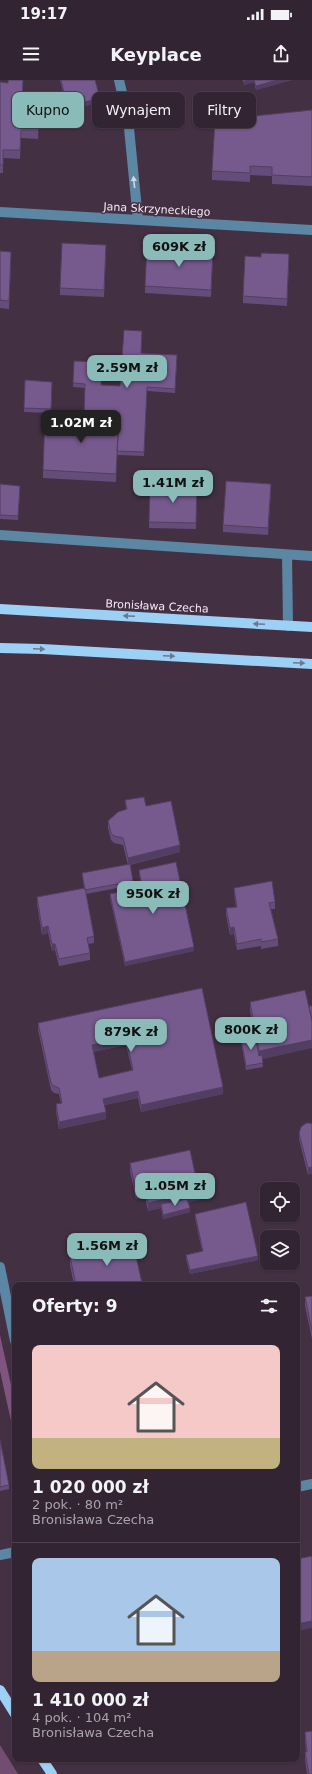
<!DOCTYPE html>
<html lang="pl">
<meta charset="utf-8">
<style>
:root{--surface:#322432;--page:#3d303e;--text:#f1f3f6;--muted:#a8a4ac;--line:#4d414d;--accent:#8bbbb9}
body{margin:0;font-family:"DejaVu Sans",sans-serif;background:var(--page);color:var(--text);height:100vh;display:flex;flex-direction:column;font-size:15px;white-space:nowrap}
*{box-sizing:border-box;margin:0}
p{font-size:13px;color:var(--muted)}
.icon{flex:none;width:22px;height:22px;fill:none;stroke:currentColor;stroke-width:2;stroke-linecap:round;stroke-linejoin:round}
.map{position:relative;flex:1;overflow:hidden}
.panel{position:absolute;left:12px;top:1202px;width:288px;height:480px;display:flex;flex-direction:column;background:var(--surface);border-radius:8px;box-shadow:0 1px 3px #0004,0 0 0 1px var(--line)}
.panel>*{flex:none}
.banner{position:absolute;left:12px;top:12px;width:288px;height:36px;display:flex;gap:8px}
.buttons{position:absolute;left:260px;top:1102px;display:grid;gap:8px}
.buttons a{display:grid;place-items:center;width:40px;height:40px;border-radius:8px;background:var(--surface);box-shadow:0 1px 3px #0004,0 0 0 1px var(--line);font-size:20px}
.price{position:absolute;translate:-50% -34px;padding:0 9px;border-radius:8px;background:var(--accent);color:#111;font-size:13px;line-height:26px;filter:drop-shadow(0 1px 2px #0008)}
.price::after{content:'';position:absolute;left:50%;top:24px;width:12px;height:9px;margin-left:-6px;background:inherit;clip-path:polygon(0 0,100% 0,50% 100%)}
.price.current{background:#222;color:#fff}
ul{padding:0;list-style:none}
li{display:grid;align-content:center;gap:8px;height:212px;padding:0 20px}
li+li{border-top:1px solid var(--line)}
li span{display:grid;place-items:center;height:124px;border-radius:8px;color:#555}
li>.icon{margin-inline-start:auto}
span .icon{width:72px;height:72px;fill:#fffc;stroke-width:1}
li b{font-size:17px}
h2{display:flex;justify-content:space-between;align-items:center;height:48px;padding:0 20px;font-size:17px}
.chip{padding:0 14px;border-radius:8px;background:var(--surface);box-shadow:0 1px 3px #0004,0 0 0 1px var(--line);font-size:14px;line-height:36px}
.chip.current{background:var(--accent);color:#111}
.status{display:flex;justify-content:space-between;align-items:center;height:28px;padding:0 20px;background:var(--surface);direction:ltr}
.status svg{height:11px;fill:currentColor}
header{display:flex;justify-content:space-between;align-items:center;height:52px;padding:0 20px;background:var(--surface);font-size:18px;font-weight:600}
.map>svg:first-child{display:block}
.green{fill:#724d71}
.forest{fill:#815480}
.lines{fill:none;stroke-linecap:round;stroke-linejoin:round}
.minor{stroke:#5b86a4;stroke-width:10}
.major{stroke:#9cd0f5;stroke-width:10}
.wall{fill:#654d79;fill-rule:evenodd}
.shaded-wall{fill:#533e63}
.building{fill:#76598d;stroke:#533e63;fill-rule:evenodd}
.oneway{fill:#d6d5e5}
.oneway2{fill:#6b7893}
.labels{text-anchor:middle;stroke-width:3;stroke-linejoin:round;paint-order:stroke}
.street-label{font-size:11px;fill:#f5e9f5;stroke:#433043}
</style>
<div class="status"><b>19:17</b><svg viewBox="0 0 49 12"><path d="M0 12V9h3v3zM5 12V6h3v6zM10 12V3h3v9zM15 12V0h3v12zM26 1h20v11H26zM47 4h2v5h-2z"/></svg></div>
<header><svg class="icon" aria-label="menu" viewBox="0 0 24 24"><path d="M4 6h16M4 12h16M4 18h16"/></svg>Keyplace<svg class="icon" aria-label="share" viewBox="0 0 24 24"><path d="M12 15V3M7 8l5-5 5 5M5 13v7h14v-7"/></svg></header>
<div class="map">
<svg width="312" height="1694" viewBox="0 0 312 1694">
<rect width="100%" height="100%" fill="#433043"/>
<path class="green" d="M0,1665L18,1694H0Z"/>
<path class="forest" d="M0,1255L15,1323V1359L0,1291Z"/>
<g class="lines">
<path class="minor" d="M119,0L128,38L138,140
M0,132L312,150
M0,455L312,476
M287,475L288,546
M0,1187L15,1261
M297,1407L312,1404
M0,1475L15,1472"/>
<path class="major" d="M0,529L312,547
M0,568L42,569L312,584
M0,1610L15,1634
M42,1679L52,1694"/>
</g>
<path class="wall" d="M60,0H95L100,22L85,26L84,20L66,25Z
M243,0H292L256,10L254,2L244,5Z
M0,2L23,8L22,22L39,31L38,59L21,58L20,79L3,78V93H0Z
M312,30V106L272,104V96L250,95V102L212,100V91Z
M173,167L187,168L213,176L211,217L145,213V206Z
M0,171L11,180L9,229L0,228Z
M106,172L104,217L60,215V208Z
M289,181L287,226L243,223V216Z
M141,273L177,279L175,313L147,311L144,376L117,375L116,402L43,398V390L84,337L85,308L73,307L74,281L101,305L120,306Z
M25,300L52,302L51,333L24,332Z
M0,404L20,410L18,440L0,439Z
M150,405L197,406L196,449L149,448Z
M271,411L268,455L223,452V445Z
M125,720L146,726L180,772L130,785L133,801V805L86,814L94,856V863L88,864L90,873V880L59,886L55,870L52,871L48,853L42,855L37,824V817L84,808L82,793L128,785L123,765L114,763L111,760L108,748V741L126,730Z
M139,790L194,871L125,886L110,818V814L142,807L139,794Z
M234,808L275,822V829H271L278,859V866L261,869V866L237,870L234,854L230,855L226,835V828L236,827L234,814Z
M202,908L223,1014L141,1032L138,1018L105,1025L106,1039L59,1049L56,1031V1024L61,1023L59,1014L54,1013L51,1010L38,950V943ZM126,965L132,990L99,998L93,972Z
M250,922L262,979L263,987L246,990L241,962V958L254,955L250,931Z
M310,1043L308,1095L299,1059V1053Z
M130,1083L199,1120L188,1122L190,1132L163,1139L161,1128L148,1131L145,1117L136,1119L130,1091Z
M195,1134L258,1180L190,1194L186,1179V1175L202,1171L195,1138Z
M70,1176L142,1205H74L70,1185Z
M312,1216V1259L305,1226V1217Z
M0,1360L9,1405V1409L0,1411Z
M305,1652L312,1694H307L305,1680V1672H306L305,1661Z"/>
<path class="shaded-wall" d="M247,0H254V2L244,5V1Z
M277,0H292L256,10V6Z
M84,16V20L66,25V21Z
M100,18V22L85,26V22Z
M11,172V180L9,229V221Z
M271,404V411L268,455V448Z
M180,765V772L128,785V778Z
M48,846V853L42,855V848Z
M234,847V854L230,855V848Z
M52,864H55V870L52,871Z
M194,867V871L125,886V882Z
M126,958V965L92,972V965Z
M312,960V968L259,980V971Z
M223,1007V1014L141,1032V1025Z
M138,1011V1018L103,1025V1019Z
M106,1032V1039L59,1049V1042Z
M312,1087V1094L308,1095V1088Z
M145,1109V1117L136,1119V1111Z
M199,1112V1120L162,1128L161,1124V1128L148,1131V1123Z
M190,1128V1132L163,1139V1135Z
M258,1176V1180L190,1194V1190Z
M312,1541V1548L297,1551V1544Z"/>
<path class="building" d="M8,0H23L22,22L39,23L38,50H21L20,70H3V85H0V2L8,3Z
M61,0H95L100,18L85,22L84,16L66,21Z
M254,0H277L256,6Z
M312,30V97L272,95V87L250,86V93L212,91L215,40Z
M62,163L106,165L104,210L60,208Z
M176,164L185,165L187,168L213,170L211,210L145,206L147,166L173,167Z
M0,171L11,172L9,221L0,220Z
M261,173L289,174L287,219L243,216L245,176L261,177Z
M124,250L142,251L141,273L177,275L175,309L147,307L144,372L117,371L119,338L84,337L85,304L73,303L74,281L102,282L101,305L120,306Z
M25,300L52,302L51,329L24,328Z
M45,335L119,338L116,394L43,390Z
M226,401L271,404L268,448L223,445Z
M0,404L20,406L18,436L0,435Z
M150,405L197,406L196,443L149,442Z
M144,717L146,726L171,721L180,765L128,778L123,758L114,756L111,753L108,741L118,732L127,729L125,720Z
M176,782L194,867L125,882L110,814L142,807L139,790Z
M130,784L133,801L85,810L82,793Z
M272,801L275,822L269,823L278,859L261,862V859L237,864L234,847L230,848L226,828L237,827L234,808Z
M85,808L94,856L87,858L90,873L59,879L55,864H52L48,846L42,848L37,817Z
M202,908L223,1007L141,1025L138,1011L103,1019L106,1032L59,1042L56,1024L62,1023L59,1008L54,1006L51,1003L38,943ZM126,958L133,990L99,998L92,965Z
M305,910L312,941V960L259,971L250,922Z
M309,926H312V941Z
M255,955L259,976L262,975L263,983L246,986L241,958Z
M306,1043H310L312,1044V1087L308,1088L299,1053L301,1047Z
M190,1070L199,1112L148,1123L145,1109L136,1111L130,1083Z
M187,1119L190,1128L163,1135L161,1124Z
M246,1122L258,1176L190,1190L186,1175L203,1171L195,1134Z
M133,1163L142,1203L134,1205H76L70,1176Z
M312,1216V1251L305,1217Z
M0,1360L9,1405L0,1407Z
M312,1476V1541L297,1544V1479Z
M312,1651V1694H309L305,1672H307L305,1652Z"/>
<defs><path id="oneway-solid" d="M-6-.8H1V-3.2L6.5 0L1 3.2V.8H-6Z"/></defs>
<use class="oneway" href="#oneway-solid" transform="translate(134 102) rotate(-96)"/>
<g class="oneway2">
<use href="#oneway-solid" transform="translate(129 536) rotate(-177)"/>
<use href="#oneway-solid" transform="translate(259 544) rotate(-177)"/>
<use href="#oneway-solid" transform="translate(39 569) rotate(2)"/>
<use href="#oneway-solid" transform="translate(169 576) rotate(3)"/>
<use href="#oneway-solid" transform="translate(299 583) rotate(3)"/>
</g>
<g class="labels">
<g class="street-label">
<text transform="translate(157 129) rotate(3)" y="4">Jana Skrzyneckiego</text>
<text transform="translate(157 526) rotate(3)" y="4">Bronisława Czecha</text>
</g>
</g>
</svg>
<div class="buttons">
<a><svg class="icon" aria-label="locate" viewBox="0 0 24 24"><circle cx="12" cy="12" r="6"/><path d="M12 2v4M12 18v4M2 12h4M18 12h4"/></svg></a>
<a><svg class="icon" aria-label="layers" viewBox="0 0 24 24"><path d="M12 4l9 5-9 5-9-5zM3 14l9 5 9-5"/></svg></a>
</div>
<b class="price" style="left:179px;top:188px">609K zł</b>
<b class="price" style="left:127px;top:309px">2.59M zł</b>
<b class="price current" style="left:81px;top:364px">1.02M zł</b>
<b class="price" style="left:173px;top:424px">1.41M zł</b>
<b class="price" style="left:153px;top:835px">950K zł</b>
<b class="price" style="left:251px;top:971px">800K zł</b>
<b class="price" style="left:131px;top:973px">879K zł</b>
<b class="price" style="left:175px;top:1127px">1.05M zł</b>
<b class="price" style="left:107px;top:1187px">1.56M zł</b>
<div class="banner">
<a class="chip current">Kupno</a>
<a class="chip">Wynajem</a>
<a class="chip">Filtry</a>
</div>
<section class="panel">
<h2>Oferty: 9<svg class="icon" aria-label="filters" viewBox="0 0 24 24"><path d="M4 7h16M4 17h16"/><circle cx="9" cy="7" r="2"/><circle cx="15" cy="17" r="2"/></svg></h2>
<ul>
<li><span style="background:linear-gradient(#f6c9c9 75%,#c2b280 0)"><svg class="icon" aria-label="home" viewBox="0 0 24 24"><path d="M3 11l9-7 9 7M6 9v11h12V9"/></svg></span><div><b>1 020 000 zł</b><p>2 pok. · 80 m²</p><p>Bronisława Czecha</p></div></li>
<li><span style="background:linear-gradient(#a9c7e8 75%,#b9a48a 0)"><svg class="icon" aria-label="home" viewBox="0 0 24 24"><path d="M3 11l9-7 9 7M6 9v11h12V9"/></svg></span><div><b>1 410 000 zł</b><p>4 pok. · 104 m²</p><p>Bronisława Czecha</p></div></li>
</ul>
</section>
</div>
